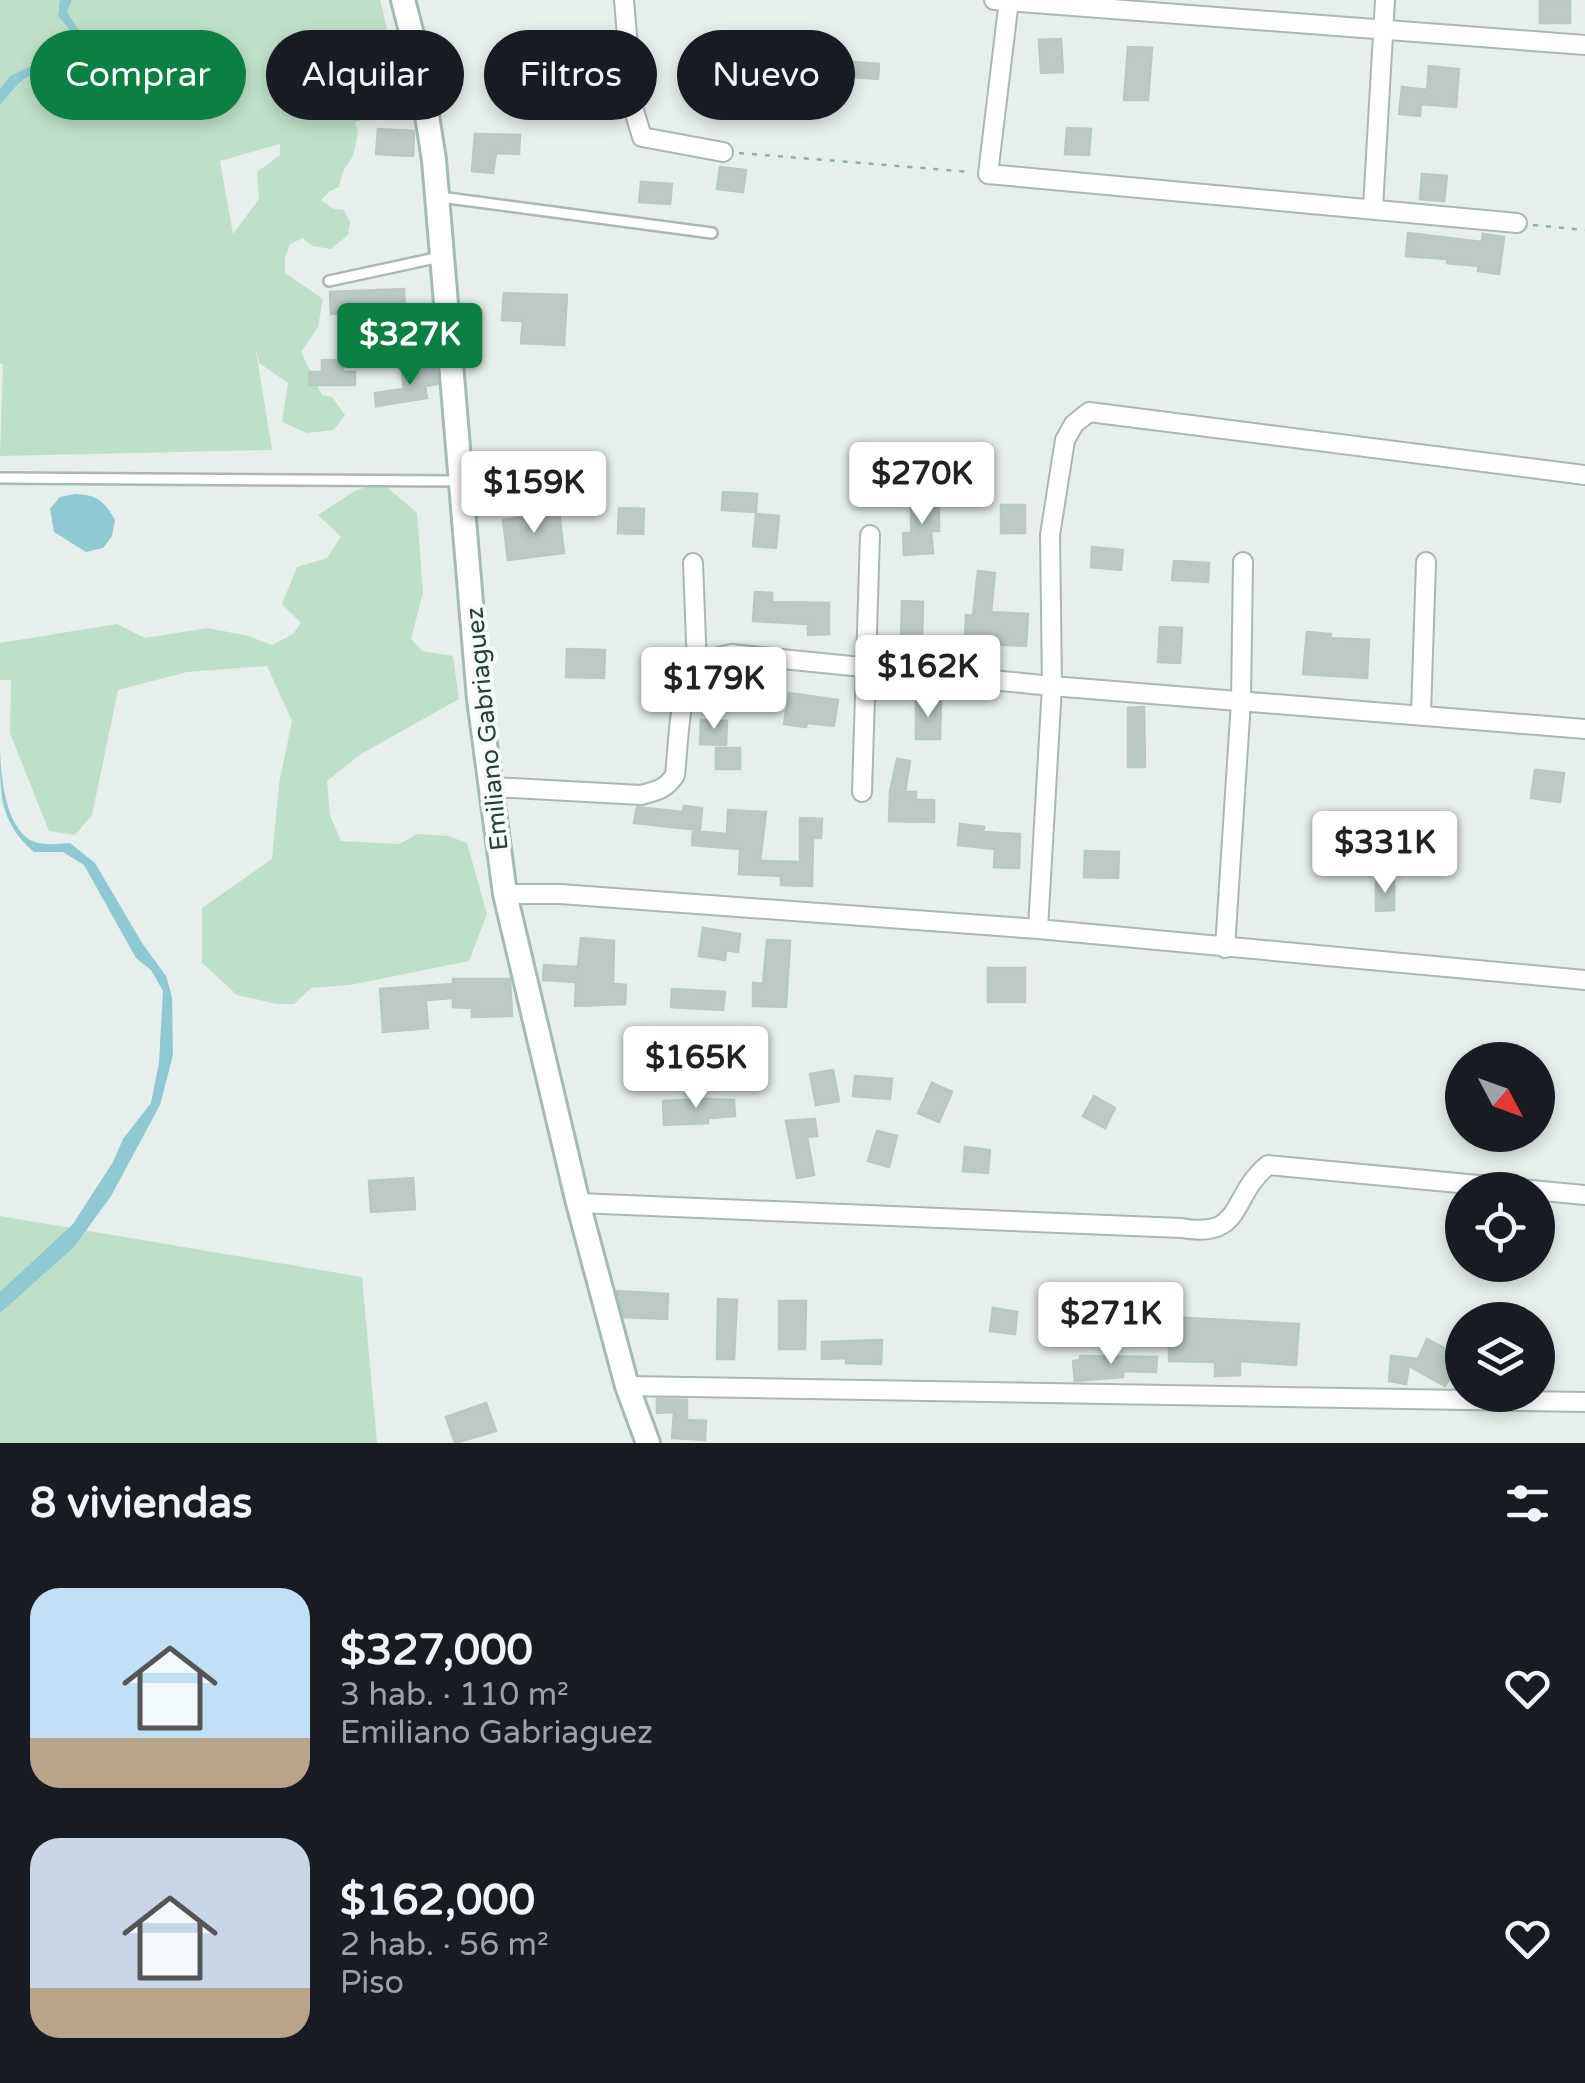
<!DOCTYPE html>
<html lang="es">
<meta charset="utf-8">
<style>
:root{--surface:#171b24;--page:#20242c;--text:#f1f3f6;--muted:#9ea1a6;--accent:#0b8043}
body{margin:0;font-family:"Varela Round",sans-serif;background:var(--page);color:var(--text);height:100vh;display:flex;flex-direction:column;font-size:38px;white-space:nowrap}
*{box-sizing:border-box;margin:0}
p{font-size:32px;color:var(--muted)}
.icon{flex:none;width:55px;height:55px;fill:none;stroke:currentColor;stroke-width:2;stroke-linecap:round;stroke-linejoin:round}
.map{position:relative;height:1443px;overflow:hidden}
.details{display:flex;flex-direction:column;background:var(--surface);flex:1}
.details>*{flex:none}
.banner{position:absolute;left:30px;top:30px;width:1000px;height:90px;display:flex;gap:20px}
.needle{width:65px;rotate:131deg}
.controls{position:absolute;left:1445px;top:1042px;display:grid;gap:20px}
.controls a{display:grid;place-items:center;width:110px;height:110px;border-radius:50%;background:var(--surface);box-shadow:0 5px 15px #0003;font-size:50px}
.price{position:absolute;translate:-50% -85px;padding:0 22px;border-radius:10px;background:#fff;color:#222;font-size:32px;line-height:65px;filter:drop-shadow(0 2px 5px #0008)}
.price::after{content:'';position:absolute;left:50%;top:60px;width:30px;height:22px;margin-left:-15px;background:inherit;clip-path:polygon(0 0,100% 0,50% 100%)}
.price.on{background:var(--accent);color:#fff}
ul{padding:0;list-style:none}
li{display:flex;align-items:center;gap:30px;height:250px;padding:0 30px}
li span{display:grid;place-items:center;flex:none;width:280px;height:200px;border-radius:30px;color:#555}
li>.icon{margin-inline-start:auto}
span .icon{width:120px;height:120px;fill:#fffc;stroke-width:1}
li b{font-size:42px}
h2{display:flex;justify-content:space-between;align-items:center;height:120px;padding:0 30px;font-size:42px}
.pill{padding:0 35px;border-radius:45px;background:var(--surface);box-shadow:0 5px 15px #0003;font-size:35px;line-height:90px}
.pill.on{background:var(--accent);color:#fff}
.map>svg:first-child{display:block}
.green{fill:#bfe0c8;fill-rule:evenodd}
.water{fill:#8ec9d4}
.building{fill:#bbcac4;stroke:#b8c9c2;stroke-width:2.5}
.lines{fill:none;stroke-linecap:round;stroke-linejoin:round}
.service-casing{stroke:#a8b8b2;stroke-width:14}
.minor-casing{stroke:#a8b8b2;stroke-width:22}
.secondary-casing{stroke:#a4bbb3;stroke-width:28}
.path{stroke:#86b3a5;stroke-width:2.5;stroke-dasharray:5 8;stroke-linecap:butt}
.service{stroke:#fff;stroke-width:9}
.minor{stroke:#fff;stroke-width:18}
.secondary{stroke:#fff;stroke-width:22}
.labels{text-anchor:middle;stroke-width:8;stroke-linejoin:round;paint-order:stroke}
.street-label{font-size:25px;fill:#24423a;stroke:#f7fbf9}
</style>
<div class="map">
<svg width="1585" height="1443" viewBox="0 0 1585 1443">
<rect width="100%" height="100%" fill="#e6efeb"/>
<path class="green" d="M0,0H380L406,108L355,122L358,133L353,156L343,171L339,187L330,191L321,200L334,209L344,210L350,222L348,235L331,249L312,246L303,238L290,244L285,257V273L323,299L318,327L301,352L322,395L332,397L345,415L334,430L307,433L282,422L288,383L259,363L255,345L272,450L0,456L3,364L0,363ZM280,144V155L257,172L259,199L233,234L220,161Z
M380,481L417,513L423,593L411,639L422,651L453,656L459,699L361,754L327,781L330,815L341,841L399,844L417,834L448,836L467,843L487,914L469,961L350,985L311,988L294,1004H277L237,995L202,963V908L272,859L279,784L292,721L267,666L187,672L118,690L92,815L75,835L49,831L10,733L11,680H0V643L117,624L145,638L208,628L248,636L272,645L293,634L301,623L282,604L297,567L327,558L341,537L318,515L353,492Z
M0,1216L362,1277L377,1443H0Z"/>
<path class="water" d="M60,0H72L67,11C71,21 80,29 83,39C90,70 47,66 29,76C17,82 9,95 0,105V89L10,76L48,58L64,59L76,50L72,32L58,16Z
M75,494C98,495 104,501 115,520L112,536L103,548L86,552L54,532L50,509L60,497Z
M0,750C1,777 5,824 30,840C41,846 58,844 70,843L95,863L142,943L166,976L172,997L173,1055L160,1105L111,1196L74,1247L0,1313V1292L73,1224L113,1162L123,1139L151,1103L159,1062L163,991L151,970L136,958L84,865L63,852H34C0,822 0,797 0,750Z"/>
<path class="building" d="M1540,0H1570V23H1540Z
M1061,39L1063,72L1041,73L1039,40Z
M1128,47L1152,48L1148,100H1124Z
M736,60L767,61L766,79L735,78Z
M840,61L879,64L878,79L839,76Z
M1429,66L1459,69L1456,107L1421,104L1420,116L1399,114L1402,87L1427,90Z
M1067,128L1091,129L1089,155L1065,154Z
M378,129L414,131L413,156L376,154Z
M475,134L520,135L519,154L496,153L493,173L472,171Z
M720,167L746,170L743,192L717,189Z
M1422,174L1447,176L1444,201L1420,199Z
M641,182L672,184L670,204L639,202Z
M1408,233L1482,242L1483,234L1504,237L1499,274L1478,271L1479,266L1447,263V259L1406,256Z
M404,289L405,311L331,314L330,292Z
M504,293L567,295L564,345L521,343L523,321L502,320Z
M322,360H343V372H355V385H309L310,372H322Z
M436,368L438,384L425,386L427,398L376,406L375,393L404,389L402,372Z
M723,492L757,494L756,512L722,510Z
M911,500H939V531H931L933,553L904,555L903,533H911Z
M1001,505H1025V533H1001Z
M619,508L644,509L643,534L618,533Z
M559,512L564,553L508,560L503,520Z
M756,514L779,516L776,548L753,546Z
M1092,547L1123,550L1121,570L1091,567Z
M1174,561L1209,563L1208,582L1172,580Z
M978,571L995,573L991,612L1028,614L1026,646L985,644V639L965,638L966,615L973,616Z
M755,592L772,593V602L829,603V634L808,635V624L753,621Z
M902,601L923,602L922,644H901Z
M1160,627L1182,628L1180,663L1158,662Z
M1307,632L1331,634L1330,638L1369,640L1367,678L1303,674Z
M567,649L605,650L604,678L566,677Z
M789,693L838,700L834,726L807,723L806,727L784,724Z
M916,702H941L940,739H916Z
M1144,707L1145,767H1128V708Z
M701,720L727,721L726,745L700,744Z
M716,748H740V769H716Z
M897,759L910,761L905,792H916V800H934V822L889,821L890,792Z
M1535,770L1564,773L1560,802L1531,798Z
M684,806L702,808L700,830L634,823L637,807L683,812Z
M728,810L766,812L760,861L800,862V818L822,819L821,838H813L812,886L781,885V876L739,874L740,849L692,845L693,831L727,834Z
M960,824L984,827L983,832L1020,834L1019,868L994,867L995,849L958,845Z
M1085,851L1119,852L1118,878L1084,877Z
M1376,882H1394V910L1376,911Z
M703,928L740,934L738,952L726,950L725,960L699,956Z
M581,938L614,941L613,984L626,985L625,1004L575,1006L576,982L543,980L544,965L578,967Z
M767,940L790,941L786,1007L753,1006V983L763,984Z
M988,968H1025V1002H988Z
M453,979H510L512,1016L472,1017V1008L453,1007V998L426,1000L428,1028L383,1032L380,989L453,984Z
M672,989L725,992L723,1010L671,1007Z
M833,1070L839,1101L816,1105L810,1074Z
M855,1076L892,1079L890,1099L853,1096Z
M932,1083L952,1092L939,1122L918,1113Z
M1094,1096L1115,1108L1105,1128L1083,1116Z
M706,1099L734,1100L735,1116L708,1118V1123L664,1125L663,1101Z
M815,1119L817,1136L807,1137L814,1175L797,1178L786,1121Z
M877,1131L897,1136L889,1167L868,1161Z
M965,1147L990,1150L988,1173L963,1171Z
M413,1178L415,1209L371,1212L369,1181Z
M617,1291L668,1294L667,1319L624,1317Z
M718,1299L737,1300L734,1359H717Z
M779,1301H806L805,1349H779Z
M993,1308L1017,1312L1015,1334L990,1331Z
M1112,1316V1332L1078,1333L1077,1317Z
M1169,1317L1299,1324L1296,1365L1240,1361V1375L1215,1376V1362L1169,1361Z
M1427,1339L1461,1357L1445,1386L1409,1366L1406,1384L1389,1381L1391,1356L1418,1359Z
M882,1340L881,1364L846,1363V1358L822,1359V1342Z
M1080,1356L1157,1357L1156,1372L1123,1371V1377L1075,1381L1073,1361L1080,1360Z
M657,1399L687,1400V1420L706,1421L705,1440L672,1438L674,1412L657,1413Z
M486,1403L496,1431L455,1443L446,1417Z"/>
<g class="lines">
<defs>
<path id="service" d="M440,197L712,233
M329,281L440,257
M0,478L459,481"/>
<path id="minor" d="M624,0L633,107L642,137L723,152
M994,0L1585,45
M1009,0L988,174L1517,223
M1373,208L1385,0
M693,563L697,667
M1421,714L1426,562
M492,787L641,795C657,791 666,789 675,775C678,749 679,688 695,670C704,659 718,657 732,654L1052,686L1585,729
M862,792L870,535
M505,894H560L1038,929L1585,980
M1038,929L1052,686L1050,535L1065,440L1074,424L1089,412L1585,475
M1225,948L1241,701L1243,562
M578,1203L1181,1228C1245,1239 1229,1197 1268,1165L1585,1195
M627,1386L1585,1402"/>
<path id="secondary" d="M403,0L418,58L434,160L479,699L505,894L578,1203L627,1386L648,1443"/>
</defs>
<use href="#service" class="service-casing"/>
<use href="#minor" class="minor-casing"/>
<use href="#secondary" class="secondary-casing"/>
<path class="path" d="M739,153L971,172
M1533,225L1585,230"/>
<use href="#service" class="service"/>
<use href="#minor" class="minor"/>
<use href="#secondary" class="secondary"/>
</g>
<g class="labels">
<g class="street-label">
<text transform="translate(486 729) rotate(-96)" y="9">Emiliano Gabriaguez</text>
</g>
</g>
</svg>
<div class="controls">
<a><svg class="needle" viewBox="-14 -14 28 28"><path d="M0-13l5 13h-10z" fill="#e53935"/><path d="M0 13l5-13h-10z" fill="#9ea1a6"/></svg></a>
<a><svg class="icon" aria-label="locate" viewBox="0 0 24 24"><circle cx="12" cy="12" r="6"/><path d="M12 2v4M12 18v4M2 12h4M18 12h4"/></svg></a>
<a><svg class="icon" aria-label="layers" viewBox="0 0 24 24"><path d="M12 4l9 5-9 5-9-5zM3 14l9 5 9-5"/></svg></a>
</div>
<b class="price on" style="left:410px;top:388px">$327K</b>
<b class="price" style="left:922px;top:527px">$270K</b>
<b class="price" style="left:534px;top:536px">$159K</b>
<b class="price" style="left:928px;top:720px">$162K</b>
<b class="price" style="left:714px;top:732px">$179K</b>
<b class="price" style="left:1385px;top:896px">$331K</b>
<b class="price" style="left:696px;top:1111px">$165K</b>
<b class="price" style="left:1111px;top:1367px">$271K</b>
<div class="banner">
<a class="pill on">Comprar</a>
<a class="pill">Alquilar</a>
<a class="pill">Filtros</a>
<a class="pill">Nuevo</a>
</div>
</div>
<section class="details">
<h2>8 viviendas<svg class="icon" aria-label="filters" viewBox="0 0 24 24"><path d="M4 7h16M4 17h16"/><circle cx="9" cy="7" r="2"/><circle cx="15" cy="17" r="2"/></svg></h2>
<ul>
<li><span style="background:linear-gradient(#bfe0f5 75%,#b9a48a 0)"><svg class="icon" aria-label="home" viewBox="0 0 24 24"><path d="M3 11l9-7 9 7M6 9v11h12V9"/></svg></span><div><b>$327,000</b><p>3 hab. · 110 m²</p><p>Emiliano Gabriaguez</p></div><svg class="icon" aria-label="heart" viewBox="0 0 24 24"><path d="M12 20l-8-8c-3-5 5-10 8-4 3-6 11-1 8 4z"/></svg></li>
<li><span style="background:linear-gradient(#c9d6e8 75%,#b9a48a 0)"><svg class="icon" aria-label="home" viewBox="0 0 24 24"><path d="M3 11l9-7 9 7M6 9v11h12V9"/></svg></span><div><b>$162,000</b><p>2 hab. · 56 m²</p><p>Piso</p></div><svg class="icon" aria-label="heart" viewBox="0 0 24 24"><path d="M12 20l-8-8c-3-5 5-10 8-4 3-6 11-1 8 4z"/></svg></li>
</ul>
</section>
